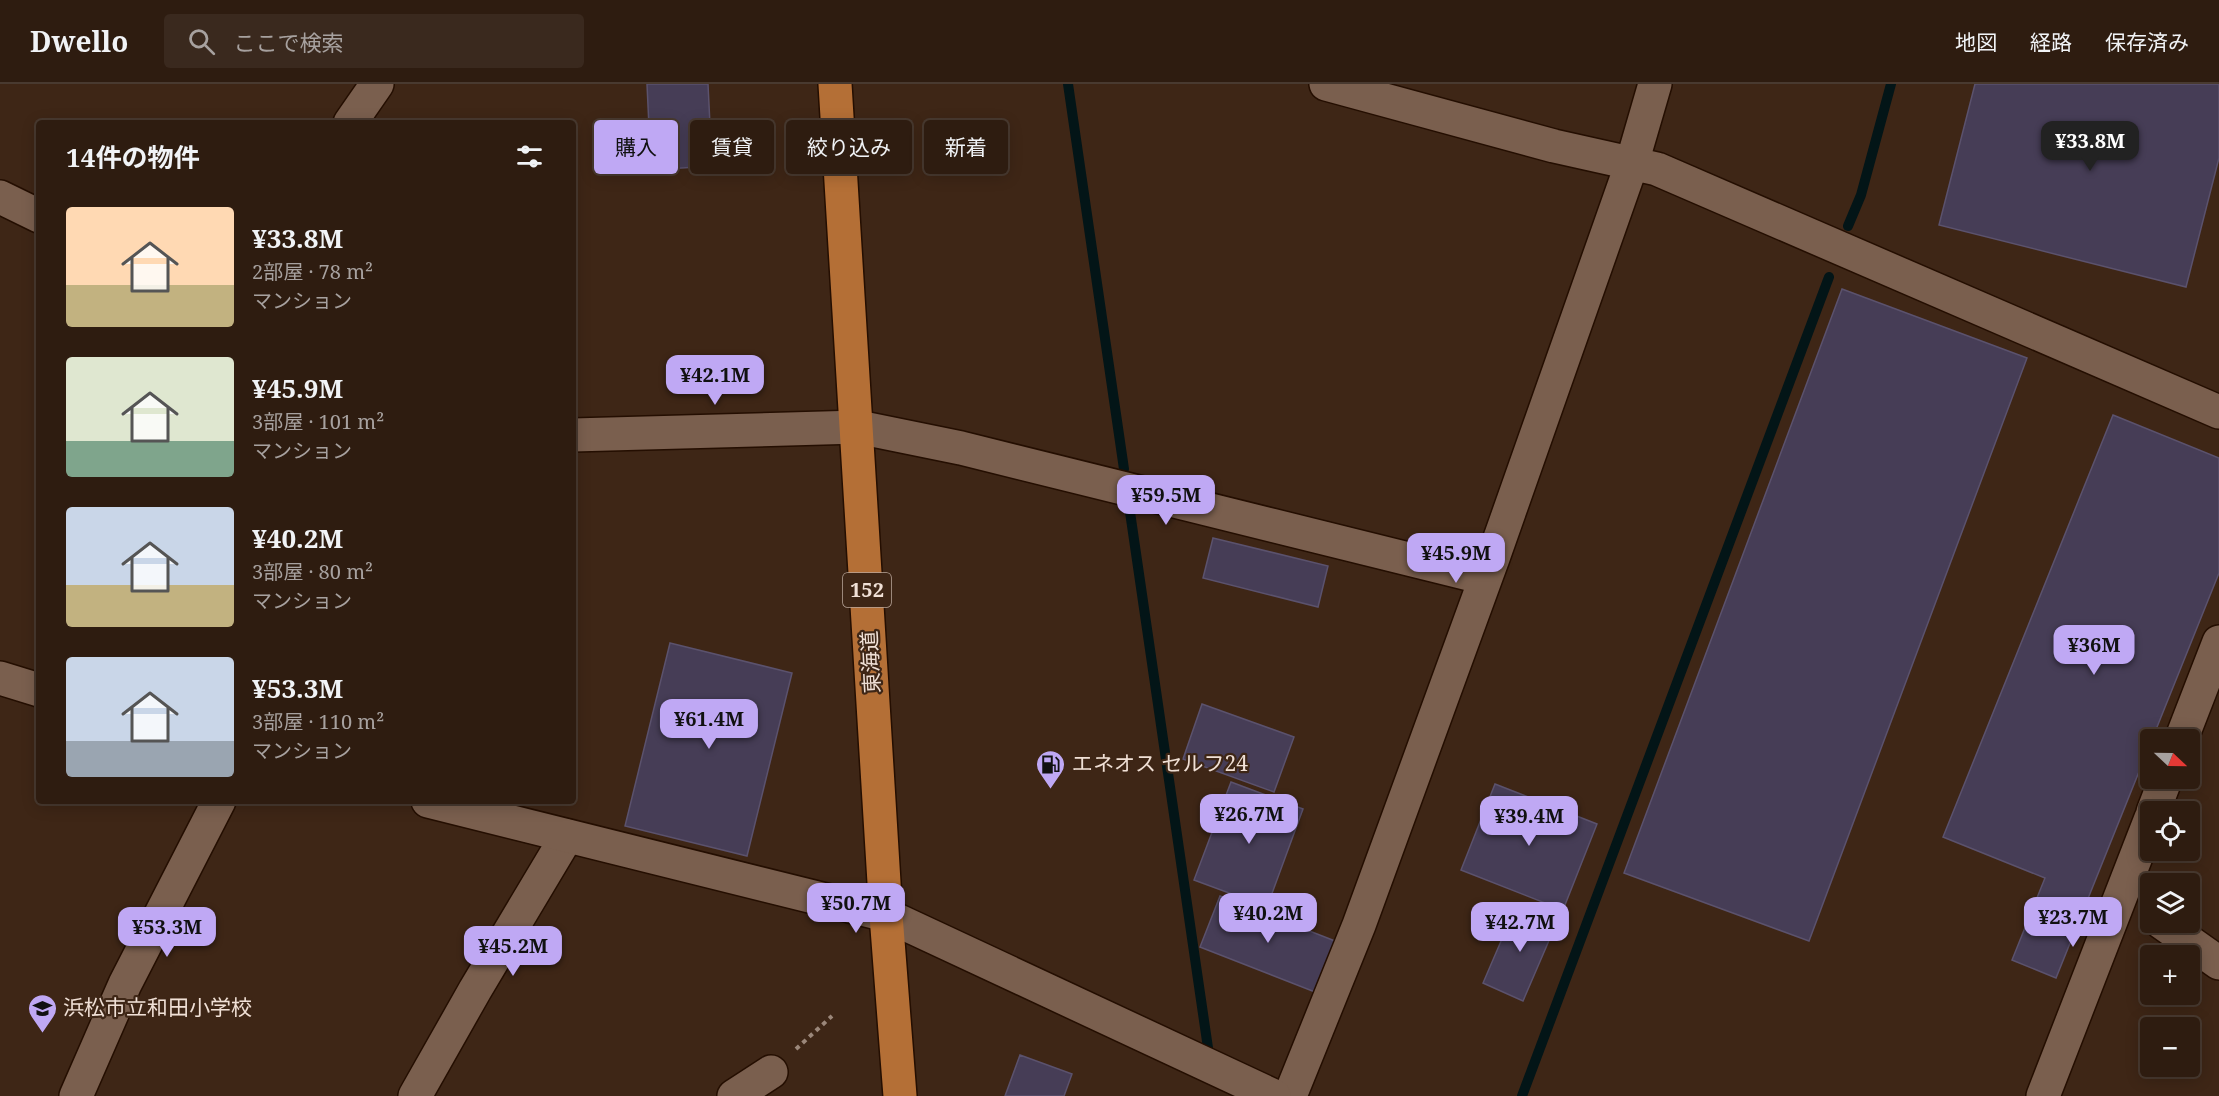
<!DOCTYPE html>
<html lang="ja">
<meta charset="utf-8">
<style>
:root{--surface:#2e1c10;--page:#3a291e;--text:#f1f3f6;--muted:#a7a19f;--line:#493a30;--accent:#bfa8f4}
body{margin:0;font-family:"Noto Serif","Noto Sans JP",serif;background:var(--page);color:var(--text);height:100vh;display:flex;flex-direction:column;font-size:22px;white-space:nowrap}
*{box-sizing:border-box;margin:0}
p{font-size:20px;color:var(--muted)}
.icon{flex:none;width:33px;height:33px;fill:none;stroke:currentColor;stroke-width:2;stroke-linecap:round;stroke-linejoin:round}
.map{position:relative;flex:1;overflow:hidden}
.side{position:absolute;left:36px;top:36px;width:540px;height:684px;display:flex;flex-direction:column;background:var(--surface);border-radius:6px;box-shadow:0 3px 15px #0003,0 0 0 2px var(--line)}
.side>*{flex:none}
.top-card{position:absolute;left:594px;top:36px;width:570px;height:54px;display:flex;gap:12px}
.needle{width:39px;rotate:112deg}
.tools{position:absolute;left:2140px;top:645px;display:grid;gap:12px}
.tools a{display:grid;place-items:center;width:60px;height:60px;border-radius:6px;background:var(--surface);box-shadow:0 3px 15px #0003,0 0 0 2px var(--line);font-size:30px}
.price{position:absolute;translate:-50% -51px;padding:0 14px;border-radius:12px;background:var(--accent);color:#111;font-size:20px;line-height:39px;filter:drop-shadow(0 2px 3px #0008)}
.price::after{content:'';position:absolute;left:50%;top:36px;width:18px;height:14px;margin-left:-9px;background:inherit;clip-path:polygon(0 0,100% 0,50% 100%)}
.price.on{background:#222;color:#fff}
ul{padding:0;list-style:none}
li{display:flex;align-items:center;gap:18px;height:150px;padding:0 30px}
li span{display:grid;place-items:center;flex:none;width:168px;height:120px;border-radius:6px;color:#555}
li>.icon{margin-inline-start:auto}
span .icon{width:72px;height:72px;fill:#fffc;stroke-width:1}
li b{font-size:26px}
h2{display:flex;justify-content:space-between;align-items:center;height:72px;padding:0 30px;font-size:26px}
.chip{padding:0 21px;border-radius:6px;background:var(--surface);box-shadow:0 3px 15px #0003,0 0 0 2px var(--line);font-size:21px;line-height:54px}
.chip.on{background:var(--accent);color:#111}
header{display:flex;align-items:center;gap:36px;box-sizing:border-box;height:84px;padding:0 30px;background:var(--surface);border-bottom:2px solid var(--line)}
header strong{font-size:28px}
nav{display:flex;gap:33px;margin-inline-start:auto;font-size:21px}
.search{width:420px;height:54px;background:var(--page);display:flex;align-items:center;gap:15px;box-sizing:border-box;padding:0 21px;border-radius:6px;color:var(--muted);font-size:22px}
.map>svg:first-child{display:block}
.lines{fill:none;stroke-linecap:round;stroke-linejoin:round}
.stream{stroke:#031517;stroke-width:10}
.building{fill:#463d56;stroke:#5b526d;stroke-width:1.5}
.minor-casing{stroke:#240e01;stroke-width:36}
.tertiary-casing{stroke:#240e01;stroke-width:36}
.trunk-casing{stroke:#240e01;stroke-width:36}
.path{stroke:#9b877a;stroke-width:4;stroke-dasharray:4.5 4.5;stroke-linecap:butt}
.minor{stroke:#7a5f4e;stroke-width:33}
.tertiary{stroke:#7a5f4e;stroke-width:33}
.trunk{stroke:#b46f36;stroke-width:33}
.labels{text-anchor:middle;stroke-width:4.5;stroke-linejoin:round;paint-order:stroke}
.shield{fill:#3e2616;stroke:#bba89c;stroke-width:1.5}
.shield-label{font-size:20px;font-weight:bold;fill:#f0e0d6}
.street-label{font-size:21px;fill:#f0e0d6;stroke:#3e2616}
.poi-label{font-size:21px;fill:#f0e0d6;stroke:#3e2616;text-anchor:start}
</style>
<header>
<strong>Dwello</strong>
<div class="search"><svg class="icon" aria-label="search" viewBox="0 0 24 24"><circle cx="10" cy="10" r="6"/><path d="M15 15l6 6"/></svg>ここで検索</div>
<nav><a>地図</a><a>経路</a><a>保存済み</a></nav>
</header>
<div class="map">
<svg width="2219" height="1012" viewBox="0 0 2219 1012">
<rect width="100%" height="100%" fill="#3e2616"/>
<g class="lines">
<path class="stream" d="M1068,0L1124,385
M1848,142L1861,111L1891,0
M1130,428L1208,964
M1522,1012L1829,193"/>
</g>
<path class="building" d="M647,0H708L712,82L651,86Z
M1975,0H2219V74L2186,203L1939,141Z
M1842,205L2027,274L1809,857L1624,789Z
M2113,331L2219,374V489L2056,894L2012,876L2045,794L1943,753Z
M1213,454L1328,482L1318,523L1203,494Z
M670,559L792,589L747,772L625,742Z
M1202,620L1294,653L1274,708L1183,675Z
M1231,698L1303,725L1267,823L1194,796Z
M1495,700L1597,740L1563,826L1461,786Z
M1220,812L1335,857L1315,908L1200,863Z
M1517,820L1557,838L1523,917L1483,899Z
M1020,971L1072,990L1064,1012H1005Z"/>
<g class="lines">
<defs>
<path id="minor" d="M1326,0L1554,62L1657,85L2219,328
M350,39L377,0
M0,113L39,132
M573,351L858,343L961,364L1485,494
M2181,656L2219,558
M2153,728L2166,694
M2161,838L2219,879
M76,1012L125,900L219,717
M415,1012L475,906L567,752
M734,1012L771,988
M1290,1012L1359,841L1493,474L1632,79L1655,0
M2043,1012L2151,734"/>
<path id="tertiary" d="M0,594L39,606
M428,717L886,831L1274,1012"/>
<path id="trunk" d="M835,0L886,831L900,1012"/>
</defs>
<use href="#minor" class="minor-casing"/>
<use href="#tertiary" class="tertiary-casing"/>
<use href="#trunk" class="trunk-casing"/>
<path class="path" d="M796,965L832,932"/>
<use href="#minor" class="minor"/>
<use href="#tertiary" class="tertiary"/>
<use href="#trunk" class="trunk"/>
</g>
<defs>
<symbol id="fuel-pin" viewBox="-11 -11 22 30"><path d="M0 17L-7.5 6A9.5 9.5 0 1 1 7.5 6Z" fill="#bfa8f4" stroke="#3e2616"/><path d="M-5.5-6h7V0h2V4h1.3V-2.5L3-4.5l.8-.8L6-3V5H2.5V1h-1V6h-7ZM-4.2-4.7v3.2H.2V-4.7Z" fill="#111"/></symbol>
<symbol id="school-pin" viewBox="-11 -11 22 30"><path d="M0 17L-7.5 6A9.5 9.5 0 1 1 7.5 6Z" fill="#bfa8f4" stroke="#3e2616"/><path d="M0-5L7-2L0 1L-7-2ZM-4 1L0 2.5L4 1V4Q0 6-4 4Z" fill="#111"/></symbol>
</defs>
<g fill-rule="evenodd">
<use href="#fuel-pin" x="1034" y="664" width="33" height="45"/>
<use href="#school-pin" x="26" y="908" width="33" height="45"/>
</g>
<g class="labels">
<rect class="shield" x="843" y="489" width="48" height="34" rx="4.5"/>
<g class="shield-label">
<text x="867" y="513">152</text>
</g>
<g class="street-label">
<text transform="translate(871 578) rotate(-93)" y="7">東海道</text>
</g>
<g class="poi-label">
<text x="1072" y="687">エネオス セルフ24</text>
<text x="63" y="931">浜松市立和田小学校</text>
</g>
</g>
</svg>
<div class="tools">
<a><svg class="needle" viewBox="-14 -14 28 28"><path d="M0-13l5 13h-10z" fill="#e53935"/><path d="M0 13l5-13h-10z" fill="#a7a19f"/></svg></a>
<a><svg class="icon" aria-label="locate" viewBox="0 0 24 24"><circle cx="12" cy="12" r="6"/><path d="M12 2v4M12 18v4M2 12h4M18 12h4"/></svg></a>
<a><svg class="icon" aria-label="layers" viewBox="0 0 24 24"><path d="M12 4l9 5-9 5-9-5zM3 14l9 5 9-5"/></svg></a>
<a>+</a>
<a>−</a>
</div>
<b class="price on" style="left:2090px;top:88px">¥33.8M</b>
<b class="price" style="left:715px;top:322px">¥42.1M</b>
<b class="price" style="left:1166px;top:442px">¥59.5M</b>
<b class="price" style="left:1456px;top:500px">¥45.9M</b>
<b class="price" style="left:2094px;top:592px">¥36M</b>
<b class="price" style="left:709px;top:666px">¥61.4M</b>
<b class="price" style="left:1249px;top:761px">¥26.7M</b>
<b class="price" style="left:1529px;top:763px">¥39.4M</b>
<b class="price" style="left:856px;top:850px">¥50.7M</b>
<b class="price" style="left:1268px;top:860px">¥40.2M</b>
<b class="price" style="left:2073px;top:864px">¥23.7M</b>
<b class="price" style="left:1520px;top:869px">¥42.7M</b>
<b class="price" style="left:167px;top:874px">¥53.3M</b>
<b class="price" style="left:513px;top:893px">¥45.2M</b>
<div class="top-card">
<a class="chip on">購入</a>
<a class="chip">賃貸</a>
<a class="chip">絞り込み</a>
<a class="chip">新着</a>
</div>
<section class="side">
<h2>14件の物件<svg class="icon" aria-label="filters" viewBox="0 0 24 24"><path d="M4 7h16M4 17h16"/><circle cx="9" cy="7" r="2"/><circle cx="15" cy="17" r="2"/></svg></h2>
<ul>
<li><span style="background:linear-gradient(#ffd9b3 65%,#c2b280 0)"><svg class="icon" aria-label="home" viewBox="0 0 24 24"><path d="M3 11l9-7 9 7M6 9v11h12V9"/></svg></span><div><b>¥33.8M</b><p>2部屋 · 78 m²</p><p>マンション</p></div></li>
<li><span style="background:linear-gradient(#dfe7d0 70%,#7fa58c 0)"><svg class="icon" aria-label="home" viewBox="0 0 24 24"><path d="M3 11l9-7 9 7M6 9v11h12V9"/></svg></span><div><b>¥45.9M</b><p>3部屋 · 101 m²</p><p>マンション</p></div></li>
<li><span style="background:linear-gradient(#c9d6e8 65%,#c2b280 0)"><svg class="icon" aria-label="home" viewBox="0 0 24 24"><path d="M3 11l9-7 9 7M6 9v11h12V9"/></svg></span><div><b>¥40.2M</b><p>3部屋 · 80 m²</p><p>マンション</p></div></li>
<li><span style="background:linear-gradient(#c9d6e8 70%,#9aa5b1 0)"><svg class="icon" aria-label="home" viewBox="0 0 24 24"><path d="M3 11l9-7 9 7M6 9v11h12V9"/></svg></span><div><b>¥53.3M</b><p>3部屋 · 110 m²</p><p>マンション</p></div></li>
</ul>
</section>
</div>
